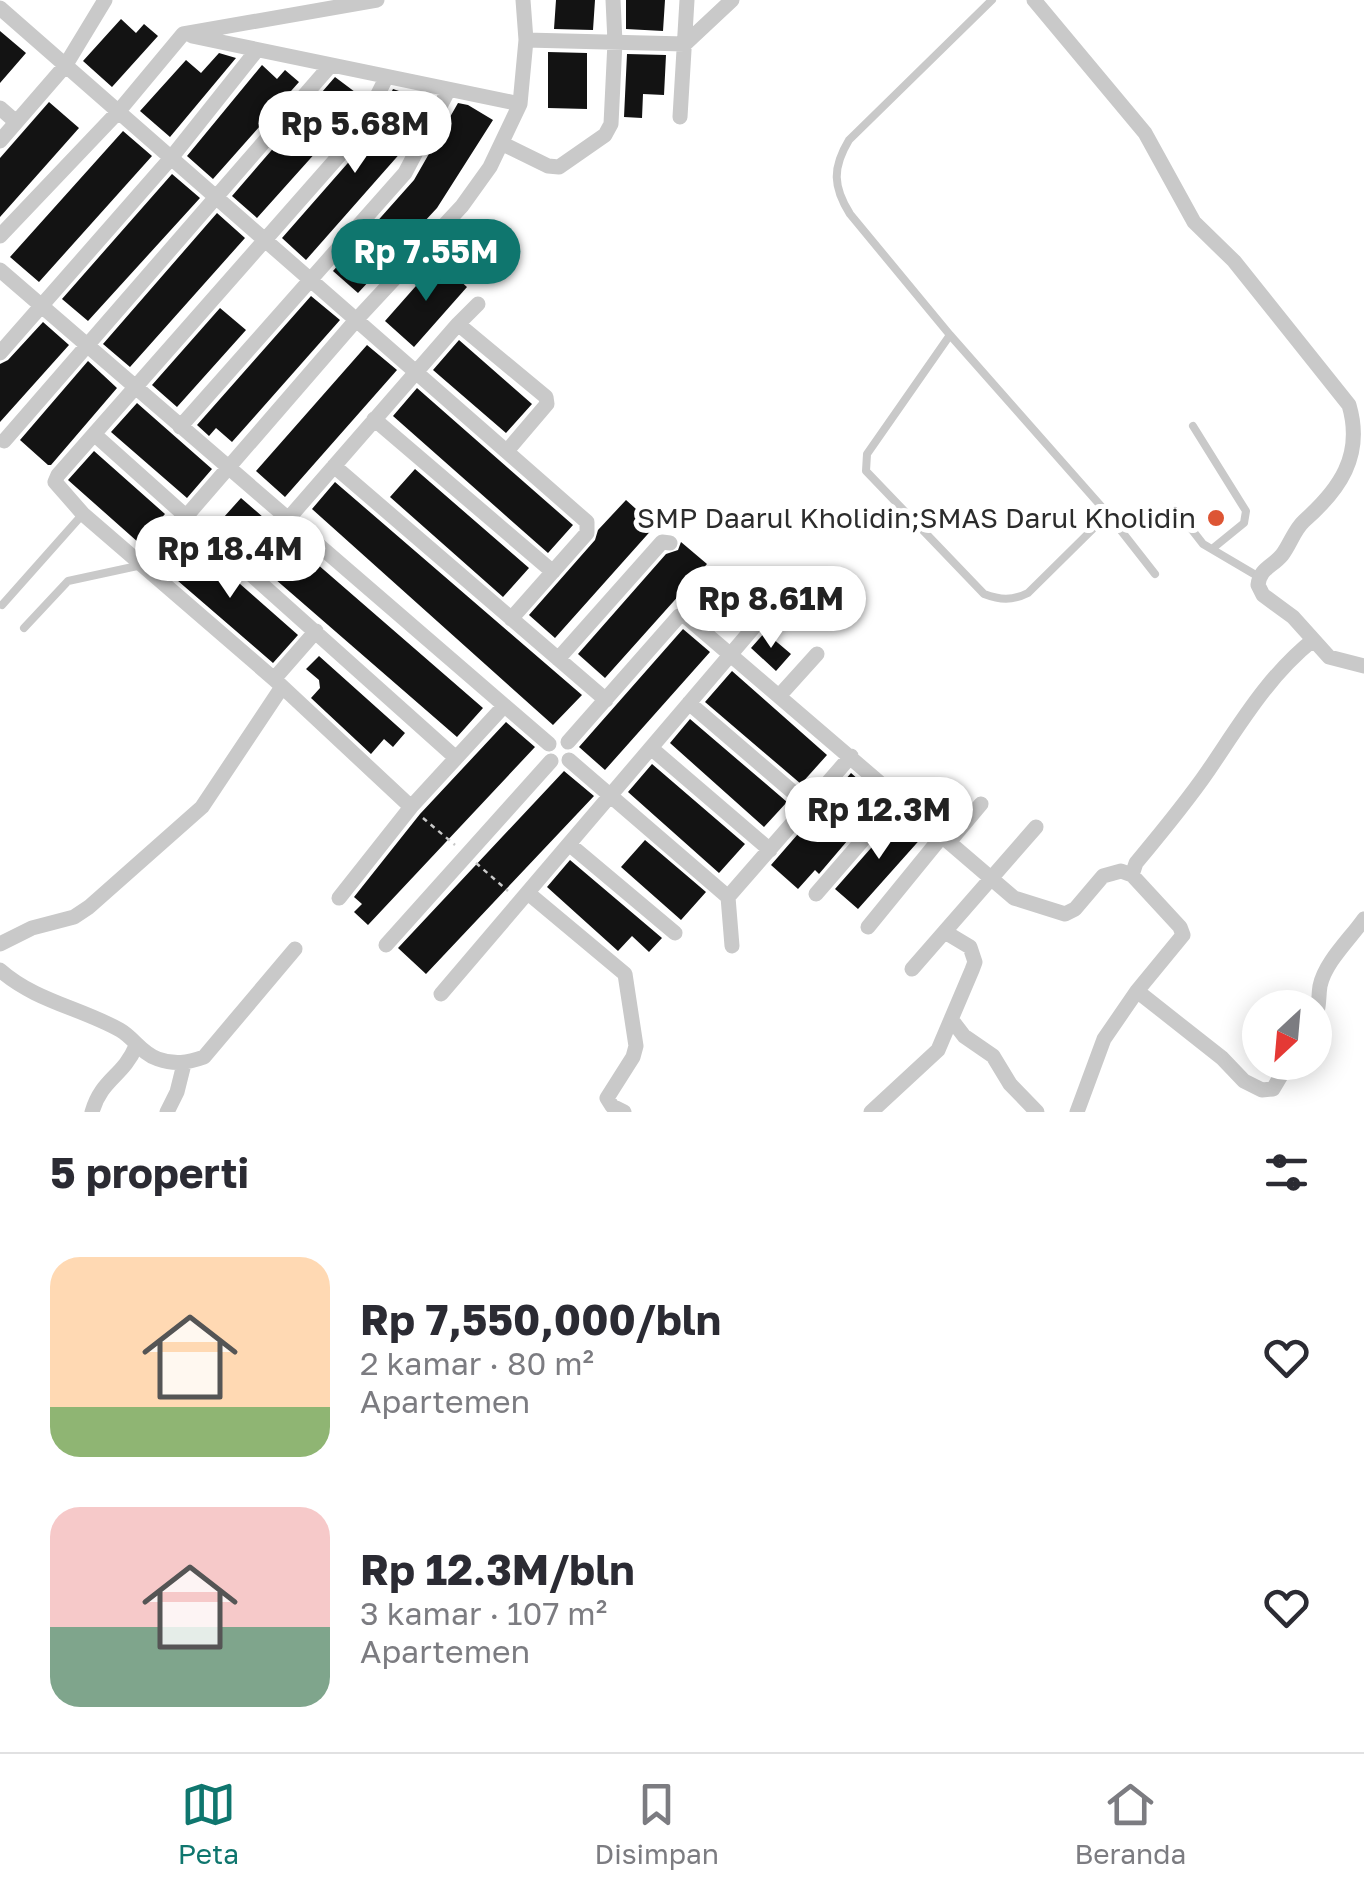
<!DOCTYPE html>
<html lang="id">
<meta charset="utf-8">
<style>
:root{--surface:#fff;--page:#f7f7f7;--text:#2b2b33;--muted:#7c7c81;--line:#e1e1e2;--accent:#0f766e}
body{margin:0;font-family:"Golos Text",sans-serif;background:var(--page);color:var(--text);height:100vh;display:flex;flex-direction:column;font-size:38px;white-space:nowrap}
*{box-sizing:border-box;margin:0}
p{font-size:32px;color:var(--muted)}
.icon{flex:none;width:55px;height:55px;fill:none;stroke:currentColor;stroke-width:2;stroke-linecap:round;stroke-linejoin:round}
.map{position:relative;height:1112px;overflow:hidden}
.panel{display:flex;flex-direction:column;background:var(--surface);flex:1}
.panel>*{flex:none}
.needle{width:65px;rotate:206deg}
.controls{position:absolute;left:1242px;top:990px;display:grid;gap:20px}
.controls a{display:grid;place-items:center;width:90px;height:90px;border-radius:50%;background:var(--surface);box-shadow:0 5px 25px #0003;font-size:50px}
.price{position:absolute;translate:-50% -85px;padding:0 22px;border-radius:35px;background:#fff;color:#222;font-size:32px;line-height:65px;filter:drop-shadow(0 2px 5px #0008)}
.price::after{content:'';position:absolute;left:50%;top:60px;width:30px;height:22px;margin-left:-15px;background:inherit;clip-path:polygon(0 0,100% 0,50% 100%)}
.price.on{background:var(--accent);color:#fff}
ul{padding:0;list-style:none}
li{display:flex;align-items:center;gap:30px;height:250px;padding:0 50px}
li span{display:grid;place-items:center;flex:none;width:280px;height:200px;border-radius:30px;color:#555}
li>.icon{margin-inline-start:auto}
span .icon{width:120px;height:120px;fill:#fffc;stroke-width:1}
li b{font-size:42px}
h2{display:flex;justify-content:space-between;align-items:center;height:120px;padding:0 50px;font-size:42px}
.tabs{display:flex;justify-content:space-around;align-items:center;height:140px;border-top:2px solid var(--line);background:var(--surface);font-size:28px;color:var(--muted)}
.tabs a{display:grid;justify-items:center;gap:5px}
.tabs .on{color:var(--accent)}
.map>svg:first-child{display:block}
.building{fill:#131313}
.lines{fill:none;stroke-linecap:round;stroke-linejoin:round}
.path{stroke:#c9c9c9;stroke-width:2.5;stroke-dasharray:5 5;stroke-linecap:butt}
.service{stroke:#c9c9c9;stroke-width:8}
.minor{stroke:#c9c9c9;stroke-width:15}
.poi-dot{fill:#dd5534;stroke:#fff;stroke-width:4}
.labels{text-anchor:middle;stroke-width:10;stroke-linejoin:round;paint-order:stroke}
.poi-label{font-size:28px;fill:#2c2c2c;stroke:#fff;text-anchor:end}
</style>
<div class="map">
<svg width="1364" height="1112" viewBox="0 0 1364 1112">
<rect width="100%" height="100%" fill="#fff"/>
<path class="building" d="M556,0H595L593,30L554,29Z
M626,0H665L663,31L626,29Z
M121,19L136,33L144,24L158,36L112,87L83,61Z
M0,31L26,53L0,83Z
M548,52L587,53V109L548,108Z
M219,53L236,58L170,137L140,111L186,60L201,73Z
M627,54L666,55L664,95L643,94L642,118L624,117Z
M262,65L277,79L285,70L299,82L213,179L187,156Z
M335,77L363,98L361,102L257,218L232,196Z
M393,89L408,94L402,104L421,113L403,150L306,260L282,238L354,156L372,131Z
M49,102L79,128L0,217V158Z
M458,103L468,105L493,120L437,208L358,293L333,271L414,180Z
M123,131L152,156L39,282L10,257Z
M172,174L200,198L88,321L62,299Z
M217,213L245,238L130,367L103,344Z
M438,261L467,287L414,347L385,321Z
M311,296L340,320L232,442L216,428L209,436L197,425Z
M220,308L246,330L177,407L152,385Z
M43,322L69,345L0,422V364L8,360Z
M459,340L532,404L506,433L433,370Z
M367,345L397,370L285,497L256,471Z
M88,361L117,388L51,465H48L20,440Z
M417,388L573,525L548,553L393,416Z
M137,403L212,469L187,498L111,432Z
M94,451L165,514L139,543L68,480Z
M415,469L529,568L503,597L390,497Z
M335,482L582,695L553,725L312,509Z
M241,498L483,708L457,737L215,527Z
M626,500L655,526L555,638L529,615L595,540L598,530Z
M189,539L298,635L273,663L163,568Z
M681,542L707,564L605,678L578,654L666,554L678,550Z
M683,629L710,652L605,770L579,747Z
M765,632L791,654L776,671L751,648Z
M319,656L405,733L393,747L384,739L371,754L311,698L320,688L319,680L306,669Z
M732,671L827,755L801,784L705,702Z
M690,719L787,802L764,827L670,743Z
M506,722L535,747L368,925L354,912L362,904L354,897L420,814Z
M652,764L745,844L719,873L628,792Z
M564,771L594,796L426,974L398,948Z
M851,773L882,800L819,874L815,870L798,889L771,865Z
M900,815L924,835L858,909L835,889Z
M645,840L706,892L681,920L621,867Z
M570,860L662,938L649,952L632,936L618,951L547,887Z"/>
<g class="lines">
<path class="path" d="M423,818L455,845
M476,863L508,891"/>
<path class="service" d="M992,0L849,140C832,168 833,187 850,214L950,335L1108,514L1155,574
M950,335L867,454L866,471L984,594C1000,600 1012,601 1028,593L1108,514
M1193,426L1246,511L1244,523L1212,549
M1175,508L1203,544L1259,577
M2,605L82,515
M24,628L68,581L142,565"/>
<path class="minor" d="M1034,0L1145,133L1194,222L1234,261L1349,405C1364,456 1339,490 1304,521C1294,530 1290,545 1282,555C1272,567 1260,568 1258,585L1263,595L1293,617L1329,657L1364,666
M0,8L587,522V533L511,619
M192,36L520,104
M526,40L685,44L732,0
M386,78L362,126L345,149L58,475L55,482L83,514L274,679L411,807
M0,108L16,122
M680,117L687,0
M0,141L65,66L105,0
M503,144L548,166L559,167L605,135L611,124L615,42L613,0
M0,236L118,112L183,34L377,0
M0,270L549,744
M458,324L478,304
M0,353L171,158L257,50
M374,419L553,572
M180,427L405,173L448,91
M94,434L456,758
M4,441L330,66
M334,466L606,700
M288,519L458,324L546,397L547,404L507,451
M144,565L357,319L462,206L490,167L520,104L526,40L523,0
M684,615L713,581
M558,659L662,542L670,543
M274,679L316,631
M780,695L817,654
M689,703L808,805
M568,742L679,616L684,615L1014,898L1065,914L1075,909L1103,876L1121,871L1132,875L1180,927L1183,935L1137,991L1104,1039L1077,1112
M651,748L770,850
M569,760L728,897L851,756
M950,841L981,804
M569,844L675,933
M1132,875L1136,863C1161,833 1186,803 1208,771C1240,724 1268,676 1313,640
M528,893L625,974L636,1046L633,1057L607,1098L612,1106L624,1112
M816,894L899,798
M728,897L732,946
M339,898L411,807L504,706
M868,927L943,835
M0,944L32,928L74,917L89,907L202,807L282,687
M386,945L551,761
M912,969L1036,827
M0,970C35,1001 81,1008 120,1030C134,1038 141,1053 158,1059C175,1065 187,1063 204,1057L295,949
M1137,991L1222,1058L1244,1081L1262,1090L1273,1089L1289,1062
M441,994L765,614
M1315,1018C1320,1007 1318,998 1320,986C1325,962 1350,939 1364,919
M951,1019L964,1036L993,1056L1010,1084L1037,1112
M92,1112C102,1078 123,1077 136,1046
M167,1112L177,1092L184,1064
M871,1112L938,1050L972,970L975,962L970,947L945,932"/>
</g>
<circle class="poi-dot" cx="1216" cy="518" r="10"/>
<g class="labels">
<g class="poi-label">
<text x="1196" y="528">SMP Daarul Kholidin;SMAS Darul Kholidin</text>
</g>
</g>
</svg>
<div class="controls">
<a><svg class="needle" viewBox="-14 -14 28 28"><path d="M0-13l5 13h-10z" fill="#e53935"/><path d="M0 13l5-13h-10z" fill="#7c7c81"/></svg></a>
</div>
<b class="price" style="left:355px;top:176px">Rp 5.68M</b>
<b class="price on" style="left:426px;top:304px">Rp 7.55M</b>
<b class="price" style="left:230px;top:601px">Rp 18.4M</b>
<b class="price" style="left:771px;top:651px">Rp 8.61M</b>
<b class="price" style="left:879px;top:862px">Rp 12.3M</b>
</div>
<section class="panel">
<h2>5 properti<svg class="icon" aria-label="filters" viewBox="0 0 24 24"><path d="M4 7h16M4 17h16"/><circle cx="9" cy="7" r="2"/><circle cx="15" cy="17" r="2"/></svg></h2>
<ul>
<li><span style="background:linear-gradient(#ffd9b3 75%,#8fb573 0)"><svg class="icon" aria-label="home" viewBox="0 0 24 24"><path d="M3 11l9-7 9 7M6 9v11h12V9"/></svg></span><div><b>Rp 7,550,000/bln</b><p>2 kamar · 80 m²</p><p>Apartemen</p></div><svg class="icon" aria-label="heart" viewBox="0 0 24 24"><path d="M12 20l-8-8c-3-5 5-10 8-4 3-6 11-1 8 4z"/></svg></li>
<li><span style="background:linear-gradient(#f6c9c9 60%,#7fa58c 0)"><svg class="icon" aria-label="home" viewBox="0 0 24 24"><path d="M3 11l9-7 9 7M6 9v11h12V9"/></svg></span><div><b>Rp 12.3M/bln</b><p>3 kamar · 107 m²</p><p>Apartemen</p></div><svg class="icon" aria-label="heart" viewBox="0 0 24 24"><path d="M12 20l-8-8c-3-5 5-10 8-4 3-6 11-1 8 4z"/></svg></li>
</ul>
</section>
<nav class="tabs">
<a class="on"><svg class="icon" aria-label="map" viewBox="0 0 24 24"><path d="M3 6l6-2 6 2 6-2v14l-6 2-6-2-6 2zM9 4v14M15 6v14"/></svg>Peta</a>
<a><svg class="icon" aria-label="saved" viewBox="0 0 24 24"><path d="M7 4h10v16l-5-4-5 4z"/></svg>Disimpan</a>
<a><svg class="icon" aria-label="home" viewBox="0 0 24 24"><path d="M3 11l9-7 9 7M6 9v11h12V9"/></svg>Beranda</a>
</nav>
